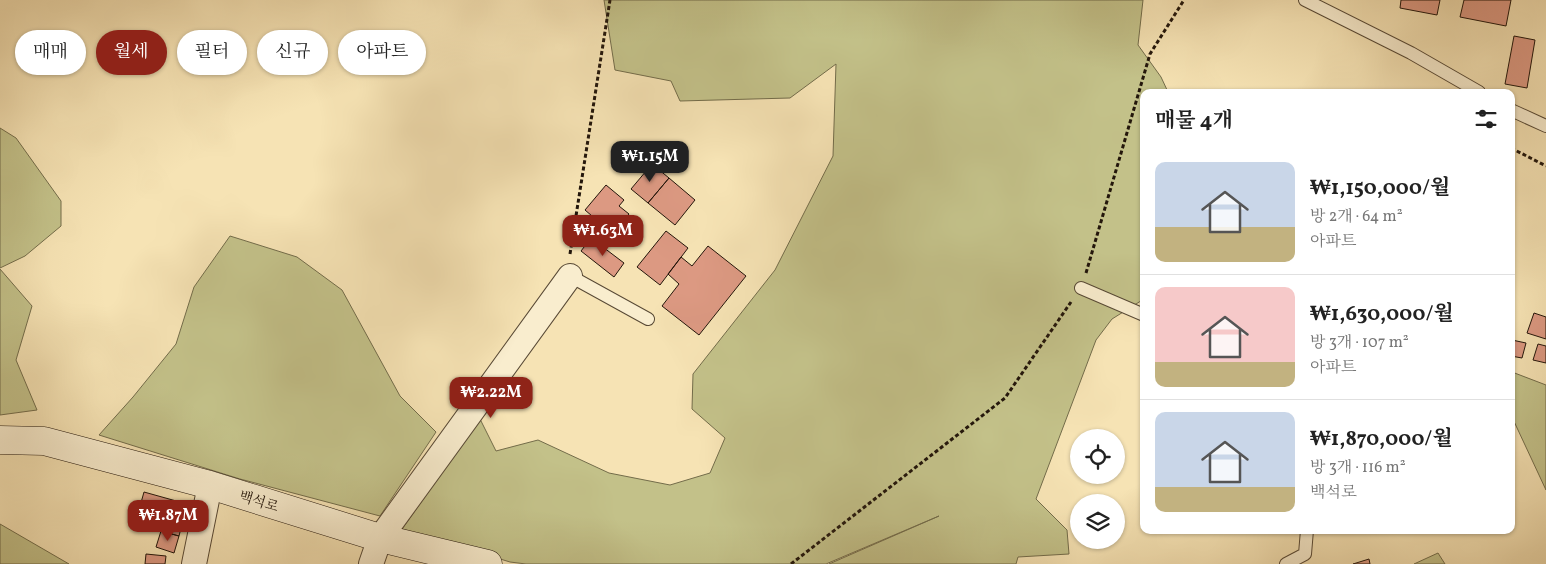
<!DOCTYPE html>
<html lang="ko">
<meta charset="utf-8">
<style>
:root{--surface:#fff;--page:#f6f6f6;--text:#222;--muted:#767676;--line:#e0e0e0;--accent:#8f2418}
body{margin:0;font-family:Vollkorn,"Noto Serif KR",serif;background:var(--page);color:var(--text);height:100vh;display:flex;flex-direction:column;font-size:19px;white-space:nowrap}
*{box-sizing:border-box;margin:0}
p{font-size:16px;color:var(--muted)}
.icon{flex:none;width:28px;height:28px;fill:none;stroke:currentColor;stroke-width:2;stroke-linecap:round;stroke-linejoin:round}
.map{position:relative;flex:1;overflow:hidden}
.details{position:absolute;left:1140px;top:89px;width:375px;height:445px;display:flex;flex-direction:column;background:var(--surface);border-radius:10px;box-shadow:0 1px 4px #0004}
.details>*{flex:none}
.hud{position:absolute;left:15px;top:30px;width:475px;height:45px;display:flex;gap:10px}
.controls{position:absolute;left:1070px;top:429px;display:grid;gap:10px}
.controls a{display:grid;place-items:center;width:55px;height:55px;border-radius:50%;background:var(--surface);box-shadow:0 1px 4px #0004;font-size:25px}
.price{position:absolute;translate:-50% -42px;padding:0 11px;border-radius:10px;background:var(--accent);color:#fff;font-size:16px;line-height:32px;filter:drop-shadow(0 1px 2px #0008)}
.price::after{content:'';position:absolute;left:50%;top:30px;width:15px;height:11px;margin-left:-8px;background:inherit;clip-path:polygon(0 0,100% 0,50% 100%)}
.price.current{background:#222;color:#fff}
ul{padding:0;list-style:none}
li{display:flex;align-items:center;gap:15px;height:125px;padding:0 15px}
li+li{border-top:1px solid var(--line)}
li span{display:grid;place-items:center;flex:none;width:140px;height:100px;border-radius:10px;color:#555}
li>.icon{margin-inline-start:auto}
span .icon{width:60px;height:60px;fill:#fffc;stroke-width:1}
li b{font-size:21px}
h2{display:flex;justify-content:space-between;align-items:center;height:60px;padding:0 15px;font-size:21px}
.pill{padding:0 18px;border-radius:22px;background:var(--surface);box-shadow:0 1px 4px #0004;font-size:18px;line-height:45px}
.pill.current{background:var(--accent);color:#fff}
.map>svg:first-child{display:block}
.green{fill:#c3c189;stroke:#736c4a}
.building{fill:#dc9982;stroke:#23160b}
.lines{fill:none;stroke-linecap:round;stroke-linejoin:round}
.lane-casing{stroke:#584935;stroke-width:14}
.street-casing{stroke:#584935;stroke-width:26}
.secondary-casing{stroke:#23160b;stroke-width:29}
.path{stroke:#23160b;stroke-width:3;stroke-dasharray:4 2.5;stroke-linecap:butt}
.lane{stroke:#f9edce;stroke-width:12}
.street{stroke:#f9edce;stroke-width:24}
.secondary{stroke:#f9edce;stroke-width:28}
.labels{text-anchor:middle;stroke-width:4;stroke-linejoin:round;paint-order:stroke}
.street-label{font-size:14px;fill:#23160b;stroke:#f9edce}
</style>
<div class="map">
<svg width="1546" height="564" viewBox="0 0 1546 564">
<rect width="100%" height="100%" fill="#f6e3b4"/>
<filter id="stains"><feTurbulence type="fractalNoise" baseFrequency=".004" numOctaves="4"/><feColorMatrix values="0 0 0 0 .2 0 0 0 0 .09 0 0 0 0 .02 0 0 0 .5 -.17"/></filter>
<radialGradient id="worn" r=".72"><stop offset=".6" stop-color="#630" stop-opacity="0"/><stop offset="1" stop-color="#630" stop-opacity=".3"/></radialGradient>
<path class="green" d="M604,0H1143L1138,45L1161,77L1168,92H1144V299L1112,319L1096,340L1036,499L1067,530L1069,554L1018,557L1016,564H829L939,516L826,564H526L510,562L402,529L480,419L496,451L538,440L609,473L670,485L710,473L725,438L692,409L693,374L775,270L833,156L836,64L790,98L680,101L671,81L615,70Z
M0,128L16,138L61,201V226L25,256L0,268Z
M230,236L297,257L342,290L400,396L436,432L380,516L240,479L99,435L133,397L176,344L194,287Z
M0,269L32,306L16,360L37,410L0,415Z
M1512,372L1546,385V490L1511,415Z
M0,524L69,564H0Z
M1438,553L1445,564H1414Z"/>
<path class="building" d="M1401,0H1440L1437,15L1400,8Z
M1464,0H1511L1506,26L1460,17Z
M1514,36L1535,40L1527,88L1505,84Z
M652,164L669,178L648,203L631,189Z
M669,178L695,200L675,225L648,203Z
M606,185L624,200L619,206L629,214L613,234L585,210Z
M666,231L688,248L660,285L637,267Z
M591,238L624,263L614,277L581,251Z
M708,246L746,276L699,335L662,306L679,284L668,274L681,257L692,266Z
M1534,313L1546,317V339L1527,333Z
M1512,340L1526,343L1522,358L1511,356Z
M1538,344L1546,346V363L1533,360Z
M144,492L187,504L179,536L135,524Z
M161,531L179,536L174,553L156,547Z
M146,554L166,556L165,564H145Z
M1369,559L1370,564H1353Z"/>
<g class="lines">
<defs>
<path id="lane" d="M1305,0L1411,53L1479,92
M1511,110L1546,126
M570,276L648,319
M1081,288L1144,315
M1286,564L1305,554L1307,530"/>
<path id="street" d="M194,564L210,485
M371,564L380,538L570,276"/>
<path id="secondary" d="M0,440L44,441L210,485L380,538L488,564"/>
</defs>
<use href="#lane" class="lane-casing"/>
<use href="#street" class="street-casing"/>
<use href="#secondary" class="secondary-casing"/>
<path class="path" d="M1511,148L1546,166
M570,254L610,0
M1086,273L1150,54L1184,0
M791,564L1005,398L1071,302"/>
<use href="#lane" class="lane"/>
<use href="#street" class="street"/>
<use href="#secondary" class="secondary"/>
</g>
<g class="labels">
<g class="street-label">
<text transform="translate(259 501) rotate(17)" y="5">백석로</text>
</g>
</g>
<rect width="100%" height="100%" filter="url(#stains)"/>
<rect width="100%" height="100%" fill="url(#worn)"/>
</svg>
<div class="controls">
<a><svg class="icon" aria-label="locate" viewBox="0 0 24 24"><circle cx="12" cy="12" r="6"/><path d="M12 2v4M12 18v4M2 12h4M18 12h4"/></svg></a>
<a><svg class="icon" aria-label="layers" viewBox="0 0 24 24"><path d="M12 4l9 5-9 5-9-5zM3 14l9 5 9-5"/></svg></a>
</div>
<b class="price current" style="left:650px;top:183px">₩1.15M</b>
<b class="price" style="left:603px;top:257px">₩1.63M</b>
<b class="price" style="left:491px;top:419px">₩2.22M</b>
<b class="price" style="left:168px;top:542px">₩1.87M</b>
<div class="hud">
<a class="pill">매매</a>
<a class="pill current">월세</a>
<a class="pill">필터</a>
<a class="pill">신규</a>
<a class="pill">아파트</a>
</div>
<section class="details">
<h2>매물 4개<svg class="icon" aria-label="filters" viewBox="0 0 24 24"><path d="M4 7h16M4 17h16"/><circle cx="9" cy="7" r="2"/><circle cx="15" cy="17" r="2"/></svg></h2>
<ul>
<li><span style="background:linear-gradient(#c9d6e8 65%,#c2b280 0)"><svg class="icon" aria-label="home" viewBox="0 0 24 24"><path d="M3 11l9-7 9 7M6 9v11h12V9"/></svg></span><div><b>₩1,150,000/월</b><p>방 2개 · 64 m²</p><p>아파트</p></div></li>
<li><span style="background:linear-gradient(#f6c9c9 75%,#c2b280 0)"><svg class="icon" aria-label="home" viewBox="0 0 24 24"><path d="M3 11l9-7 9 7M6 9v11h12V9"/></svg></span><div><b>₩1,630,000/월</b><p>방 3개 · 107 m²</p><p>아파트</p></div></li>
<li><span style="background:linear-gradient(#c9d6e8 75%,#c2b280 0)"><svg class="icon" aria-label="home" viewBox="0 0 24 24"><path d="M3 11l9-7 9 7M6 9v11h12V9"/></svg></span><div><b>₩1,870,000/월</b><p>방 3개 · 116 m²</p><p>백석로</p></div></li>
</ul>
</section>
</div>
